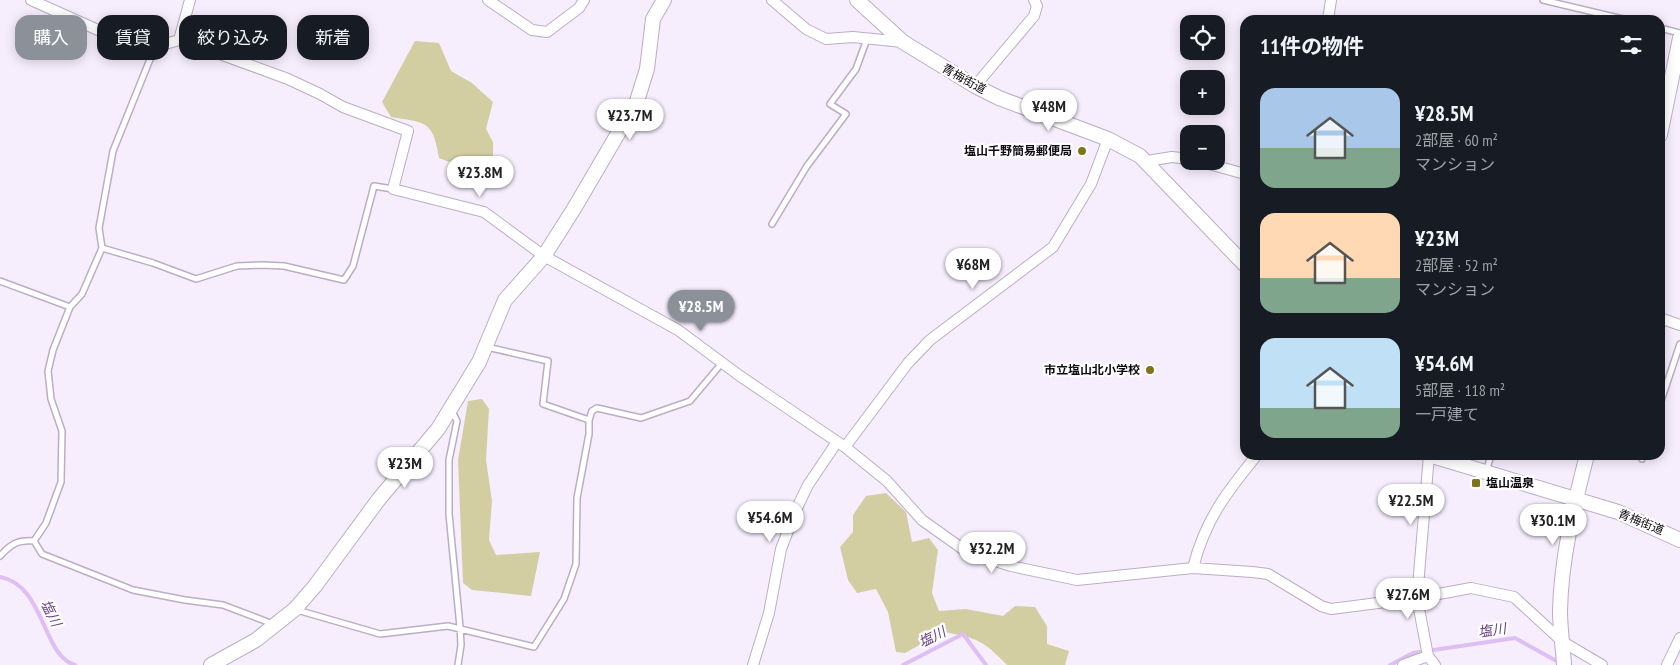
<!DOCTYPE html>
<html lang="ja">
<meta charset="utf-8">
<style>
:root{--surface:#171b24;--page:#242831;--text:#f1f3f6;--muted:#9ea1a6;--accent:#8c9099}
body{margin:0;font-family:"PT Sans Narrow","Noto Sans JP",sans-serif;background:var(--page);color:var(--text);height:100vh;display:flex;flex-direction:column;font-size:19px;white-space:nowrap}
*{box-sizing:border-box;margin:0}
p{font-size:16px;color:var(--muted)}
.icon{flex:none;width:28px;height:28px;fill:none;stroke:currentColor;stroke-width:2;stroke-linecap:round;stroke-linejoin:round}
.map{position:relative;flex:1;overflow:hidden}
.panel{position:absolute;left:1240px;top:15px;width:425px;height:445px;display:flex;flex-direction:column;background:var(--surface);border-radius:15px;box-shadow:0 2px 12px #0003}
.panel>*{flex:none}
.banner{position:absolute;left:15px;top:15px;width:475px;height:45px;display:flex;gap:10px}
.controls{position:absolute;left:1180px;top:15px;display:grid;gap:10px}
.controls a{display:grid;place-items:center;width:45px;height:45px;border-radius:10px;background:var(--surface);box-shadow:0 2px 12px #0003;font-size:25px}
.price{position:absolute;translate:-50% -42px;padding:0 11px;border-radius:18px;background:#fff;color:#222;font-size:16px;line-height:32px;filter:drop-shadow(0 1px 2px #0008)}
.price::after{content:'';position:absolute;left:50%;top:30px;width:15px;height:11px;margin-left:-8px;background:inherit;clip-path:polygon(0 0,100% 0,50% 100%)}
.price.on{background:var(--accent);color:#fff}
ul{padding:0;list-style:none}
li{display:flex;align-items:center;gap:15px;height:125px;padding:0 20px}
li span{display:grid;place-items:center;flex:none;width:140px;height:100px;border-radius:15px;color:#555}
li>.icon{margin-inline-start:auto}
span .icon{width:60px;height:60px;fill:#fffc;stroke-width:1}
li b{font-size:21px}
h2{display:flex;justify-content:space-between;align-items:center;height:60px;padding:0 20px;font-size:21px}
.tag{padding:0 18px;border-radius:15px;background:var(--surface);box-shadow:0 2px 12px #0003;font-size:18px;line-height:45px}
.tag.on{background:var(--accent);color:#fff}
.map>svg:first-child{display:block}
.green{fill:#d3cea2}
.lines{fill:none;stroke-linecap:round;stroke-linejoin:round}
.stream{stroke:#debff3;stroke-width:4}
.service-casing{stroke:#bbadc5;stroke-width:8}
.minor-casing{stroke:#bbadc5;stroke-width:12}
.tertiary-casing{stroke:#bbadc5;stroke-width:16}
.service{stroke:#fff;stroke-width:5}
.minor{stroke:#fff;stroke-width:10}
.tertiary{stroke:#fff;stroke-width:14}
.poi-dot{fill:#7f7518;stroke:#fff;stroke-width:2}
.labels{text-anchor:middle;stroke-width:4.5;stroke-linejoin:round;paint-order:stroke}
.street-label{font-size:12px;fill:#0f0a12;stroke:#fff}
.poi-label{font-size:12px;font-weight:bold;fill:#0f0a12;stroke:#fff;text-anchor:end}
.water-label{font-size:14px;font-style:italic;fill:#6a4281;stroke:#fff}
</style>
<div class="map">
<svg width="1680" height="665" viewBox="0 0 1680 665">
<rect width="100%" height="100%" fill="#f7eefd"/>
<path class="green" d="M415,41L439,43L451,71L472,83L493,102L486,129L493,142V164L475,172L439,158C433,120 426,123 391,117L382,102Z
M482,399L489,409L486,460L492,501L489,540L496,555L540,552L531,596L472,590L463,583L458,460L468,401Z
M886,493L906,512L912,542L929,538L938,550L932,593L939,611L966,609L1003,616L1015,606L1035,607L1047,626V644L1069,651L1065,665H1007C983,640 977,638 943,632L905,653L896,652L888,612L876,589L857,593L848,580L840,547L853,532V515L866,496Z"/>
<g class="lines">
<path class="stream" d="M0,577C45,585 42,656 75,665
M903,665L963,634L986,665
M1390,665L1413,653L1515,638L1560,663"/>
<defs>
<path id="service" d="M1543,0L1627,20
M1660,28L1680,33
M772,224L807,166L846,114L830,104L856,69L867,39
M102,248L153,263L196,279L237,266L263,265L284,266L344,280L353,266L374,186L393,189
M0,281L70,307
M1660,404L1680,344
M452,411L457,421L449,460V514L460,627L461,645L458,665
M589,420L592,411L597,408L641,418L690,401L722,363
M1642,459L1643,455
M1486,472L1491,455
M34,541L42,554L133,590L185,600L223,605L273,624
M0,556C11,544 17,540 34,541L46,523L61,482L62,431L51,399L48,371L53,350L70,307L82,294L102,248L99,228L113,151L155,47
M297,610L380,634L448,626L534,647L564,599L576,564L577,498L589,434V420L543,404L548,361L487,347"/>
<path id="minor" d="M31,0L98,30L155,47L179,40L187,42L288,79L320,94L343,107L408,131L393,189L484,212L544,256L678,330L740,376L845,447L887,481L922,520L967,552L1011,566L1077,580L1193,568L1252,572L1268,574L1321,606L1331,609L1417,598L1471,588L1514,597L1563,642L1602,665
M488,0L532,30L547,32L579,8L584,0
M772,0L806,29L826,39L853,37L903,42
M1328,20L1331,0
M179,40L190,0
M975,86L1034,16L1037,6L1034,0
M1147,161L1172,157L1189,159
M1198,161L1245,174
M1660,318L1680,325
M845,447L908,363L930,340L1053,247L1091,184L1108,139
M1429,455L1417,598L1428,656L1435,665
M1193,568C1205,520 1226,493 1257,455
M753,665L769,613L781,549L796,510L808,485L837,442
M1403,665L1428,656
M1667,665L1680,638"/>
<path id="tertiary" d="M857,0L903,42L975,86L999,98L1108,139L1140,156L1245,265
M1660,135L1680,38
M1429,455L1618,512L1680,540
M211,665L256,640L295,609L315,586L379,499L438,429L479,362L505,300L544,256L575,207L637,101L647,69L653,19L664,0
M1564,665C1563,647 1560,629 1560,611C1561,559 1574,505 1587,455"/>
</defs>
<use href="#service" class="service-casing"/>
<use href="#minor" class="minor-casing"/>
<use href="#tertiary" class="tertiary-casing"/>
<use href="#service" class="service"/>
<use href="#minor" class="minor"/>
<use href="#tertiary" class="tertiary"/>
</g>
<g class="poi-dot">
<circle cx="1082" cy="151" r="5"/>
<circle cx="1150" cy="370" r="5"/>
<rect x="1471" y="478" width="10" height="10" rx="2.5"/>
</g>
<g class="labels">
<g class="street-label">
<text transform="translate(964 79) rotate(29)" y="4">青梅街道</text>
<text transform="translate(1641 522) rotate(22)" y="4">青梅街道</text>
</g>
<g class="poi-label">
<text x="1072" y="155">塩山千野簡易郵便局</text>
<text x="1140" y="374">市立塩山北小学校</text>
<text x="1486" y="487" text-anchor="start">塩山温泉</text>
</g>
<g class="water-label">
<text transform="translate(51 613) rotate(63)" y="5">塩川</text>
<text transform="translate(1492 630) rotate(-8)" y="5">塩川</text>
<text transform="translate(932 637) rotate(-27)" y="5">塩川</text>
</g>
</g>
</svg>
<div class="controls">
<a><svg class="icon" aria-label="locate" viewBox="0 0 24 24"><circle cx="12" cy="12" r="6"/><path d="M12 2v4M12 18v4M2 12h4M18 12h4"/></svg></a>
<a>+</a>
<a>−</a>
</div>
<b class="price" style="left:1049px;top:132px">¥48M</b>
<b class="price" style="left:630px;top:141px">¥23.7M</b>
<b class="price" style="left:480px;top:198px">¥23.8M</b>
<b class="price" style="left:973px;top:290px">¥68M</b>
<b class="price on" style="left:701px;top:332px">¥28.5M</b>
<b class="price" style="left:405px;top:489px">¥23M</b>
<b class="price" style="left:1411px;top:526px">¥22.5M</b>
<b class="price" style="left:770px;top:543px">¥54.6M</b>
<b class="price" style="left:1553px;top:546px">¥30.1M</b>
<b class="price" style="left:992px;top:574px">¥32.2M</b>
<b class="price" style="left:1408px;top:620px">¥27.6M</b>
<div class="banner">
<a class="tag on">購入</a>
<a class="tag">賃貸</a>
<a class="tag">絞り込み</a>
<a class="tag">新着</a>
</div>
<section class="panel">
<h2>11件の物件<svg class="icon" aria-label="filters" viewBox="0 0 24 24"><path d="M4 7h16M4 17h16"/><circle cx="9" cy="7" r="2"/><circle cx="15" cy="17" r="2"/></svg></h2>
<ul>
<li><span style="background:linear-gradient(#a9c7e8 60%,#7fa58c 0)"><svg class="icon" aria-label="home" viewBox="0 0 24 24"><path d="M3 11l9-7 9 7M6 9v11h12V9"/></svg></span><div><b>¥28.5M</b><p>2部屋 · 60 m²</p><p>マンション</p></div></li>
<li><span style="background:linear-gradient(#ffd9b3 65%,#7fa58c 0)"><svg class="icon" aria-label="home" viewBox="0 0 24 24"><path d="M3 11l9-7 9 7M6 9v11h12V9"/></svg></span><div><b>¥23M</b><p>2部屋 · 52 m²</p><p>マンション</p></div></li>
<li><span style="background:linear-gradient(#bfe0f5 70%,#7fa58c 0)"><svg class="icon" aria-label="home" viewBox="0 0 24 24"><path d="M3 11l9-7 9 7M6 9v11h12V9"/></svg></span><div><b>¥54.6M</b><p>5部屋 · 118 m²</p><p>一戸建て</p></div></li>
</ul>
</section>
</div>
